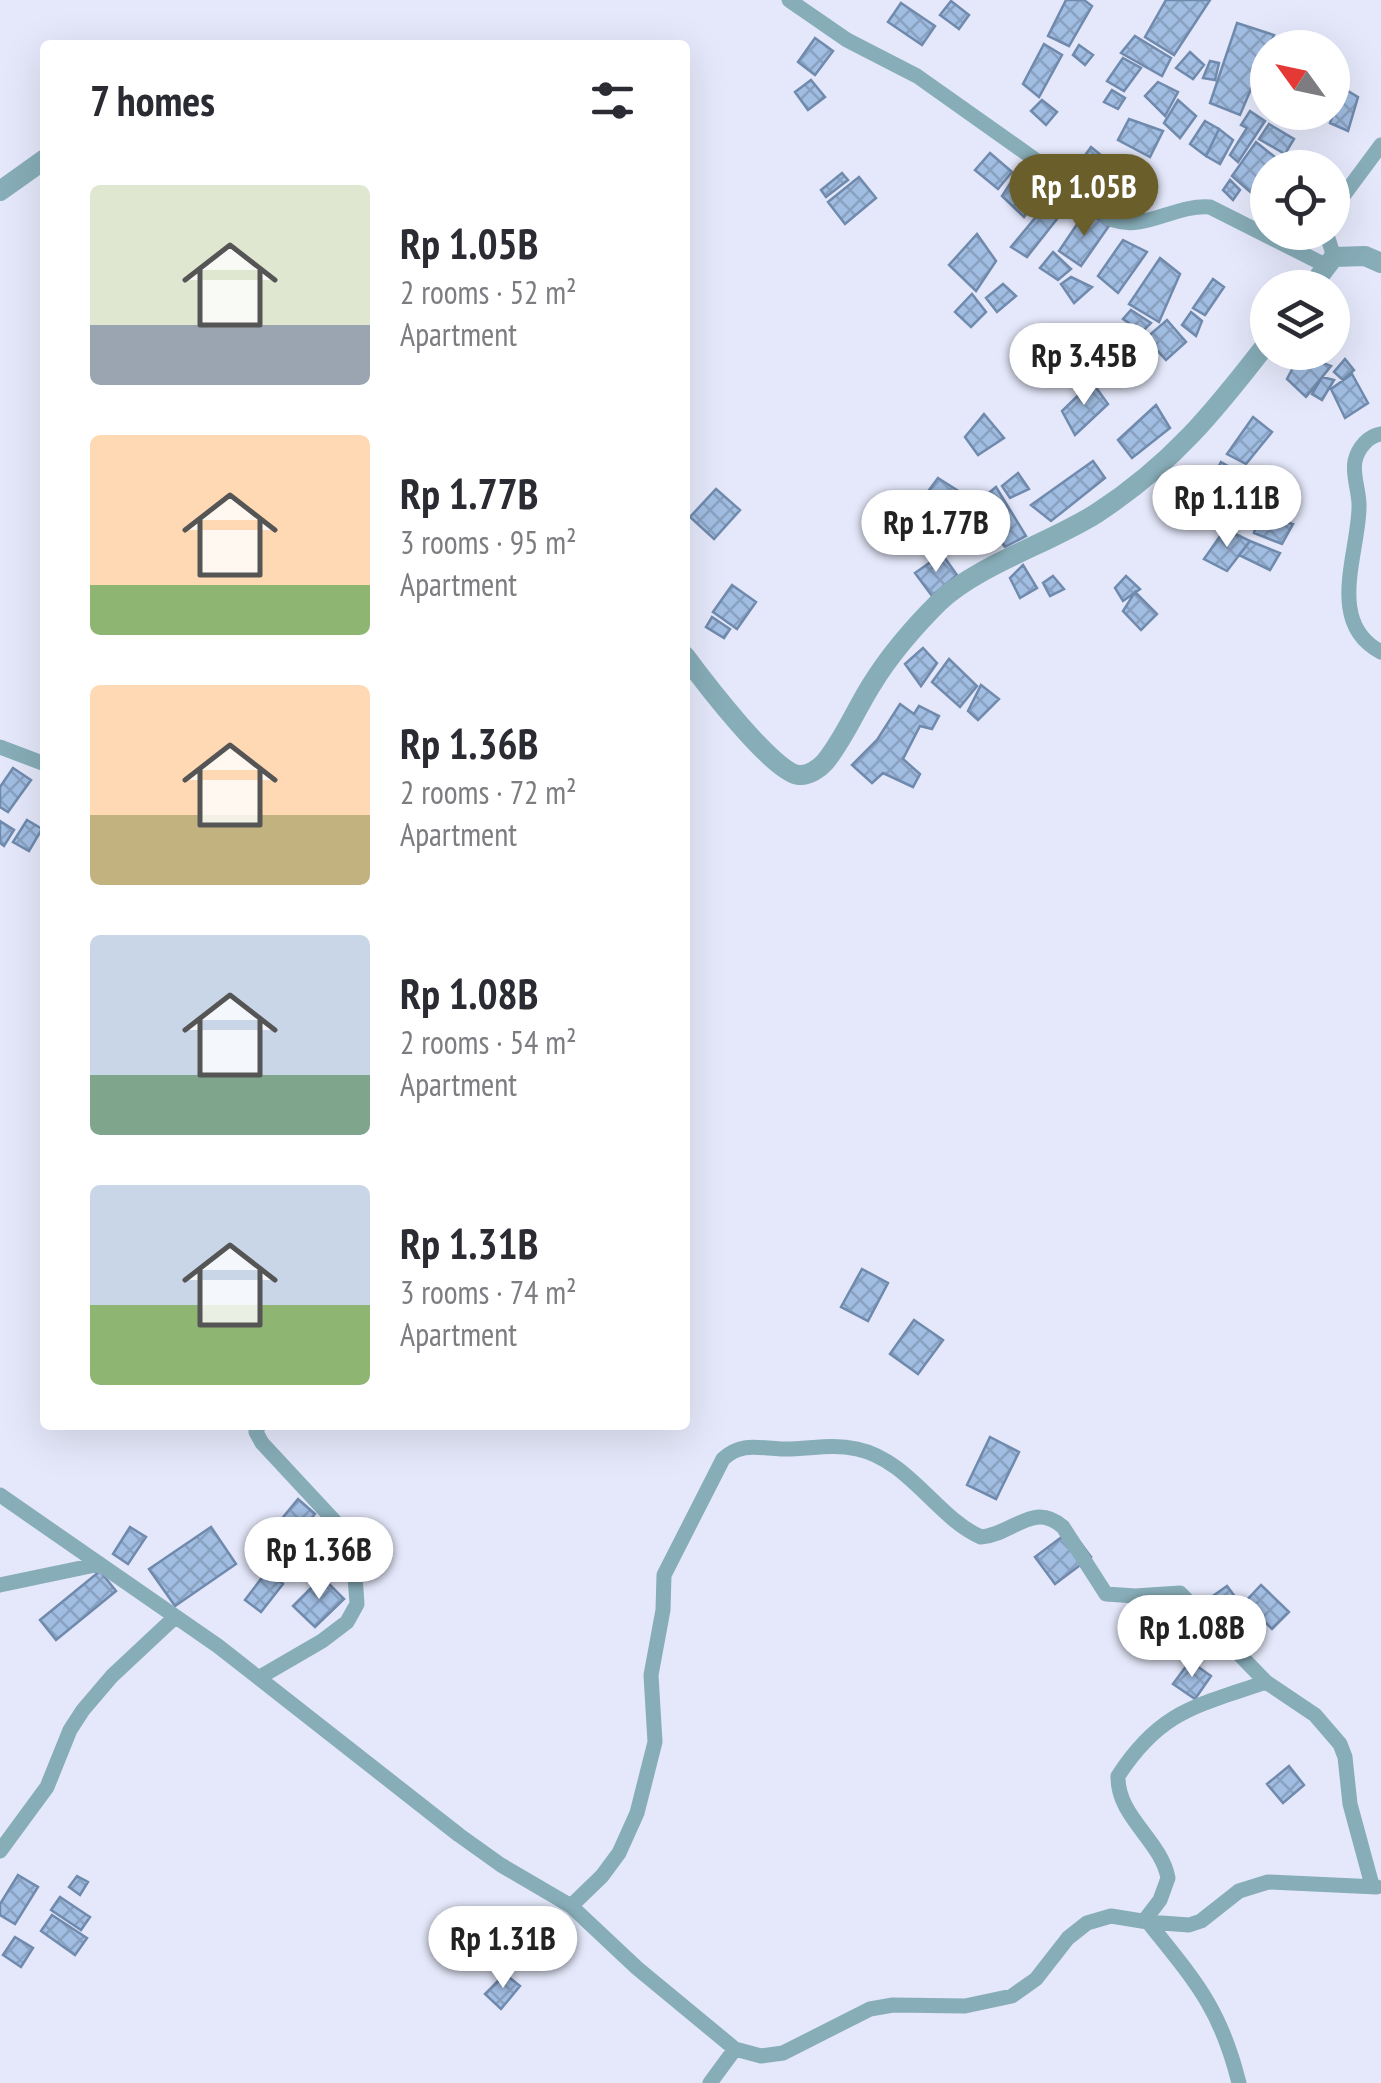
<!DOCTYPE html>
<meta charset="utf-8">
<style>
:root{--surface:#fff;--page:#f2f2f3;--text:#2b2b33;--muted:#7c7c81;--accent:#6a5e2b}
body{margin:0;font-family:"PT Sans Narrow",sans-serif;background:var(--page);color:var(--text);height:100vh;display:flex;flex-direction:column;font-size:38px;white-space:nowrap}
*{box-sizing:border-box;margin:0}
p{font-size:32px;color:var(--muted)}
.icon{flex:none;width:55px;height:55px;fill:none;stroke:currentColor;stroke-width:2;stroke-linecap:round;stroke-linejoin:round}
.map{position:relative;flex:1;overflow:hidden}
.sheet{position:absolute;left:40px;top:40px;width:650px;height:1390px;display:flex;flex-direction:column;background:var(--surface);border-radius:10px;box-shadow:0 10px 40px #0002}
.sheet>*{flex:none}
.needle{width:65px;rotate:303deg}
.buttons{position:absolute;left:1250px;top:30px;display:grid;gap:20px}
.buttons a{display:grid;place-items:center;width:100px;height:100px;border-radius:50%;background:var(--surface);box-shadow:0 10px 40px #0002;font-size:50px}
.price{position:absolute;translate:-50% -85px;padding:0 22px;border-radius:35px;background:#fff;color:#222;font-size:32px;line-height:65px;filter:drop-shadow(0 2px 5px #0008)}
.price::after{content:'';position:absolute;left:50%;top:60px;width:30px;height:22px;margin-left:-15px;background:inherit;clip-path:polygon(0 0,100% 0,50% 100%)}
.price.current{background:var(--accent);color:#fff}
ul{padding:0;list-style:none}
li{display:flex;align-items:center;gap:30px;height:250px;padding:0 50px}
li span{display:grid;place-items:center;flex:none;width:280px;height:200px;border-radius:10px;color:#555}
li>.icon{margin-inline-start:auto}
span .icon{width:120px;height:120px;fill:#fffc;stroke-width:1}
li b{font-size:42px}
h2{display:flex;justify-content:space-between;align-items:center;height:120px;padding:0 50px;font-size:42px}
.map>svg:first-child{display:block}
.building{fill:url(#building-cross-hatch);stroke:#708aad;stroke-width:2.5}
.lines{fill:none;stroke-linecap:round;stroke-linejoin:round}
.minor{stroke:#87adb8;stroke-width:15}
.tertiary{stroke:#87adb8;stroke-width:20}
</style>
<div class="map">
<svg width="1381" height="2083" viewBox="0 0 1381 2083">
<defs>
<pattern id="building-cross-hatch" width="8" height="8" patternUnits="userSpaceOnUse" patternTransform="scale(2.5)"><rect width="8" height="8" fill="#a1bde2"/><path d="M0 0l8 8M0 8l8-8" fill="none" stroke="#89a1c1"/></pattern>
</defs>
<rect width="100%" height="100%" fill="#e4e8fa"/>
<path class="building" d="M1066,0H1084L1092,6L1069,46L1048,36Z
M1166,0H1210L1174,55L1145,37Z
M951,1L969,15L959,29L940,15Z
M901,3L935,26L922,45L888,22Z
M1237,23L1274,35L1240,115L1210,103Z
M1135,36L1171,58L1162,76L1121,53Z
M815,38L833,51L815,75L798,62Z
M1044,44L1062,55L1039,97L1023,84Z
M1079,45L1093,55L1085,65L1073,55Z
M1190,52L1204,65L1193,79L1176,68Z
M1123,58L1141,68L1124,91L1107,81Z
M1210,61L1219,63L1215,80L1203,78Z
M811,80L825,97L808,110L795,92Z
M1158,82L1178,92L1165,116L1145,96Z
M1343,88L1358,97L1348,131L1330,123Z
M1112,90L1125,98L1118,109L1104,102Z
M1042,100L1057,112L1046,125L1031,111Z
M1178,100L1196,116L1180,138L1164,123Z
M1250,111L1265,121L1238,162L1230,155L1247,128L1241,125Z
M1129,119L1163,131L1150,157L1118,140Z
M1205,121L1219,129L1206,156L1190,144Z
M1269,124L1294,139L1285,154L1259,139Z
M1219,129L1233,140L1220,164L1206,156Z
M1256,142L1281,162L1277,168H1268V181L1256,197L1232,176Z
M1091,147L1107,160L1097,179L1080,162Z
M990,153L1012,172L998,189L975,170Z
M1028,156L1050,178L1024,217L1002,196Z
M842,173L848,180L826,197L821,190Z
M859,177L876,198L845,224L828,202Z
M1230,180L1240,190L1233,200L1223,190Z
M1059,189L1072,200L1027,257L1011,247Z
M1084,214L1111,223L1081,266L1059,251Z
M977,234L996,261L976,291L949,265Z
M1123,240L1147,252L1118,293L1098,276Z
M1053,252L1071,269L1058,280L1040,268Z
M1160,258L1180,274L1159,322L1129,304Z
M1071,277L1092,287L1074,303L1061,284Z
M1213,279L1224,287L1205,315L1193,308Z
M1003,284L1016,296L997,312L986,298Z
M972,294L986,312L971,327L955,312Z
M1131,310L1151,323L1142,332L1123,319Z
M1191,312L1202,321L1196,336L1182,325Z
M1167,320L1186,342L1166,360L1146,338Z
M1300,354L1331,366L1306,397L1287,379Z
M1345,359L1354,370L1343,380L1334,372Z
M1352,374L1368,403L1345,418L1331,389Z
M1322,377L1334,380L1322,400L1312,394Z
M1092,382L1108,404L1075,435L1062,411Z
M1156,405L1170,428L1132,458L1118,440Z
M984,414L1004,438L978,455L965,437Z
M1253,417L1272,432L1246,464L1227,454Z
M1093,461L1105,478L1051,521L1031,505Z
M1221,462L1242,474L1224,495L1208,486Z
M1018,473L1029,489L1010,498L1002,486Z
M938,478L971,499L952,524L921,501Z
M996,487L1026,536L1005,547L972,507Z
M716,489L740,510L714,539L690,517Z
M1258,515L1293,524L1282,544L1254,533Z
M1225,529L1250,541L1227,571L1204,559Z
M1250,541L1280,553L1270,570L1239,555Z
M942,554L957,575L932,596L915,573Z
M1023,565L1037,588L1020,598L1010,578Z
M1053,576L1064,589L1050,596L1043,583Z
M1126,576L1140,589L1123,601L1115,588Z
M732,585L756,602L737,629L713,612Z
M1135,592L1157,614L1141,630L1123,611Z
M712,617L730,629L724,638L706,627Z
M923,648L937,663L921,686L905,664Z
M949,659L977,686L960,707L932,682Z
M981,685L999,699L978,720L968,711Z
M900,704L914,714L919,706L939,716L932,729L920,726L903,759L920,774L913,787L883,773L872,783L852,765L877,740Z
M13,768L31,780L8,812L0,807V787Z
M27,820L42,829L29,851L13,842Z
M0,821L14,830L4,846L0,843Z
M862,1269L888,1283L868,1321L841,1307Z
M914,1320L943,1340L918,1374L890,1354Z
M990,1437L1019,1452L996,1499L967,1485Z
M298,1499L315,1514L296,1537L279,1522Z
M130,1527L146,1537L128,1564L113,1554Z
M211,1527L236,1564L175,1606L149,1569Z
M1071,1530L1091,1557L1055,1584L1035,1557Z
M100,1571L116,1591L56,1640L40,1620Z
M267,1571L283,1584L261,1612L245,1600Z
M322,1577L344,1599L315,1627L293,1606Z
M1261,1585L1289,1612L1272,1629L1245,1602Z
M1227,1586L1242,1606L1224,1619L1210,1598Z
M1190,1661L1211,1676L1195,1699L1173,1684Z
M1289,1766L1304,1785L1283,1803L1267,1784Z
M18,1875L38,1887L15,1924L0,1915V1904Z
M77,1876L88,1882L80,1895L69,1887Z
M60,1897L90,1917L81,1930L51,1910Z
M52,1915L87,1938L75,1955L41,1931Z
M15,1937L33,1948L21,1967L3,1955Z
M505,1974L520,1986L501,2009L485,1994Z"/>
<g class="lines">
<path class="minor" d="M789,0L847,40L917,76L1040,163L1113,220C1145,231 1176,204 1210,207L1327,266
M1332,211L1381,145
M1326,232L1334,257
M1381,434C1368,436 1358,448 1355,461C1352,476 1360,493 1359,508C1358,555 1326,623 1381,652
M0,747L45,764
M259,1425L256,1432L262,1443L342,1529L355,1576L357,1604L347,1622L322,1641L260,1677
M0,1495L218,1646L459,1835L501,1865L571,1906L637,1968L735,2049L761,2056L783,2053L870,2009L893,2005L965,2006L1012,1996L1036,1979L1068,1938L1087,1923L1111,1916L1148,1922C1195,1981 1220,2007 1239,2083
M0,1585L100,1564
M0,1851L47,1787L70,1730L83,1710L112,1676L174,1618
M571,1906L602,1876L619,1853L637,1813L655,1742L651,1675L663,1610L664,1575L723,1459C741,1442 758,1448 781,1449C807,1450 830,1443 857,1449C909,1460 937,1518 981,1537C1014,1534 1033,1501 1063,1527L1106,1594L1135,1596L1180,1593L1266,1682L1315,1715L1340,1744L1345,1757L1350,1804L1372,1885
M1144,1921L1160,1900L1168,1878C1161,1840 1117,1817 1118,1776C1161,1710 1197,1706 1266,1682
M1148,1922L1189,1925L1201,1921L1239,1891L1268,1882L1377,1887
M710,2083L735,2049"/>
<path class="tertiary" d="M0,191L45,159
M1310,288L1334,257L1365,256L1381,263
M685,656C702,679 774,774 799,775C808,776 819,769 825,762C844,739 856,709 872,684C891,653 914,627 939,602C978,565 1050,543 1097,513C1172,464 1214,412 1268,342"/>
</g>
</svg>
<div class="buttons">
<a><svg class="needle" viewBox="-14 -14 28 28"><path d="M0-13l5 13h-10z" fill="#e53935"/><path d="M0 13l5-13h-10z" fill="#7c7c81"/></svg></a>
<a><svg class="icon" aria-label="locate" viewBox="0 0 24 24"><circle cx="12" cy="12" r="6"/><path d="M12 2v4M12 18v4M2 12h4M18 12h4"/></svg></a>
<a><svg class="icon" aria-label="layers" viewBox="0 0 24 24"><path d="M12 4l9 5-9 5-9-5zM3 14l9 5 9-5"/></svg></a>
</div>
<b class="price current" style="left:1084px;top:239px">Rp 1.05B</b>
<b class="price" style="left:1084px;top:408px">Rp 3.45B</b>
<b class="price" style="left:1227px;top:550px">Rp 1.11B</b>
<b class="price" style="left:936px;top:575px">Rp 1.77B</b>
<b class="price" style="left:319px;top:1602px">Rp 1.36B</b>
<b class="price" style="left:1192px;top:1680px">Rp 1.08B</b>
<b class="price" style="left:503px;top:1991px">Rp 1.31B</b>
<section class="sheet">
<h2>7 homes<svg class="icon" aria-label="filters" viewBox="0 0 24 24"><path d="M4 7h16M4 17h16"/><circle cx="9" cy="7" r="2"/><circle cx="15" cy="17" r="2"/></svg></h2>
<ul>
<li><span style="background:linear-gradient(#dfe7d0 70%,#9aa5b1 0)"><svg class="icon" aria-label="home" viewBox="0 0 24 24"><path d="M3 11l9-7 9 7M6 9v11h12V9"/></svg></span><div><b>Rp 1.05B</b><p>2 rooms · 52 m²</p><p>Apartment</p></div></li>
<li><span style="background:linear-gradient(#ffd9b3 75%,#8fb573 0)"><svg class="icon" aria-label="home" viewBox="0 0 24 24"><path d="M3 11l9-7 9 7M6 9v11h12V9"/></svg></span><div><b>Rp 1.77B</b><p>3 rooms · 95 m²</p><p>Apartment</p></div></li>
<li><span style="background:linear-gradient(#ffd9b3 65%,#c2b280 0)"><svg class="icon" aria-label="home" viewBox="0 0 24 24"><path d="M3 11l9-7 9 7M6 9v11h12V9"/></svg></span><div><b>Rp 1.36B</b><p>2 rooms · 72 m²</p><p>Apartment</p></div></li>
<li><span style="background:linear-gradient(#c9d6e8 70%,#7fa58c 0)"><svg class="icon" aria-label="home" viewBox="0 0 24 24"><path d="M3 11l9-7 9 7M6 9v11h12V9"/></svg></span><div><b>Rp 1.08B</b><p>2 rooms · 54 m²</p><p>Apartment</p></div></li>
<li><span style="background:linear-gradient(#c9d6e8 60%,#8fb573 0)"><svg class="icon" aria-label="home" viewBox="0 0 24 24"><path d="M3 11l9-7 9 7M6 9v11h12V9"/></svg></span><div><b>Rp 1.31B</b><p>3 rooms · 74 m²</p><p>Apartment</p></div></li>
</ul>
</section>
</div>
